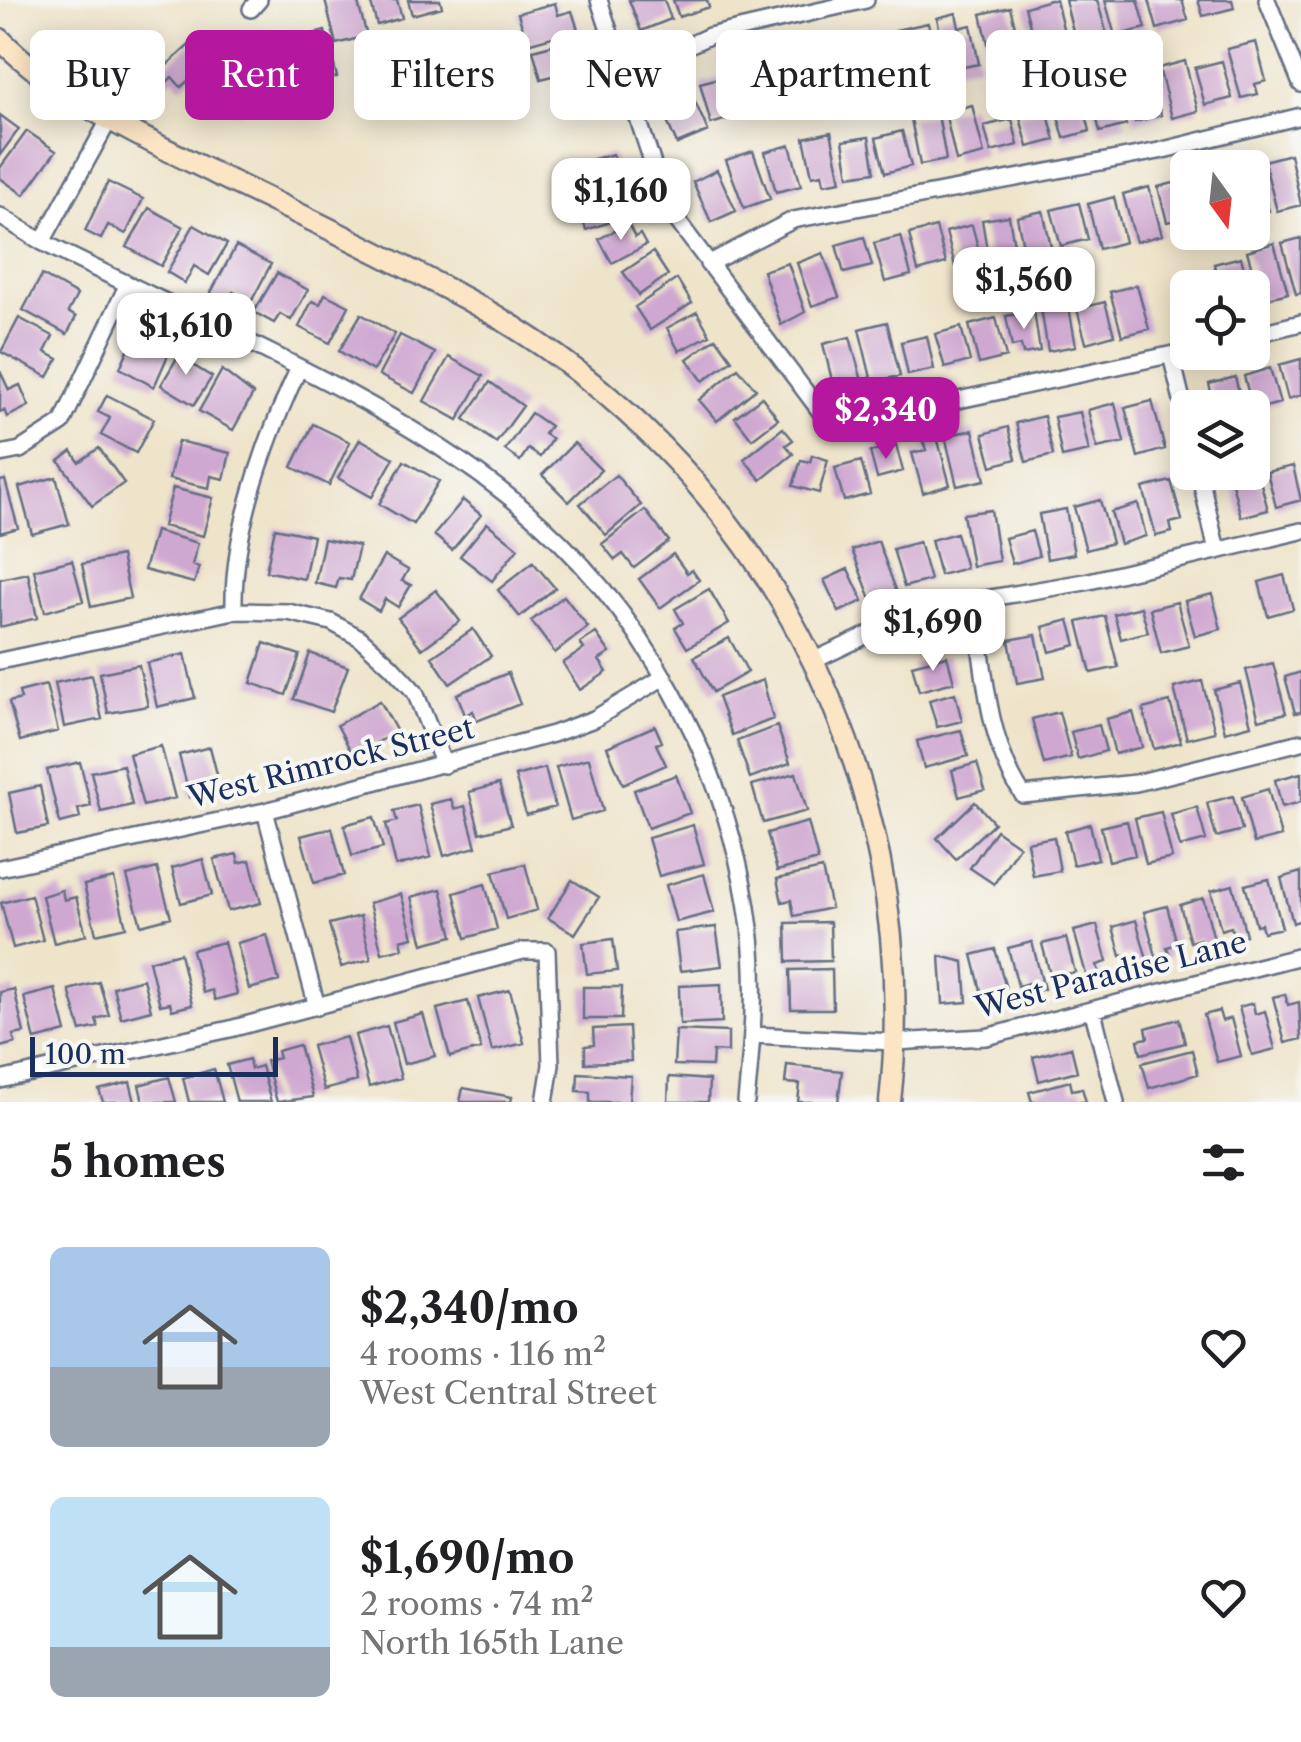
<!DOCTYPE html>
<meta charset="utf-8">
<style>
:root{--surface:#fff;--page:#f6f6f6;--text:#202124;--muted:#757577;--accent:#b5179e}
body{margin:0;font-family:"Libre Caslon Text",serif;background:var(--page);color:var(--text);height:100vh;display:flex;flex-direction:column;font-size:38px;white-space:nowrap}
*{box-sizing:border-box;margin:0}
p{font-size:32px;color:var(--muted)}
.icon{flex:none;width:55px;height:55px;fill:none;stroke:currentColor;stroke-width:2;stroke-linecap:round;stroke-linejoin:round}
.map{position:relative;height:1102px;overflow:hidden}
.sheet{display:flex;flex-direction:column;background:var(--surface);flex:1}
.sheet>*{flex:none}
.guide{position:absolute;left:30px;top:30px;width:1242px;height:90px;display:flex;gap:20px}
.needle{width:65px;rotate:165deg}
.controls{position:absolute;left:1170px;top:150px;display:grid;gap:20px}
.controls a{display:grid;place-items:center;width:100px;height:100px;border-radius:15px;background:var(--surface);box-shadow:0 5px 25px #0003;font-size:50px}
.scale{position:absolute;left:30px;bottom:25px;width:248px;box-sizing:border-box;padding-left:10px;border:5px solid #1b2f5e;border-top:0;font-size:28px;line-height:35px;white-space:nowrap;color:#1b2f5e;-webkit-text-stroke:8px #f6f6f2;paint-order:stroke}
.price{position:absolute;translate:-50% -85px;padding:0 22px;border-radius:20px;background:#fff;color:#222;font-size:32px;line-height:65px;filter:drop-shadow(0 2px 5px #0008)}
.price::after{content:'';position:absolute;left:50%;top:60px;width:30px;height:22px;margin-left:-15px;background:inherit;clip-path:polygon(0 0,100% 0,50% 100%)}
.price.active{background:var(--accent);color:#fff}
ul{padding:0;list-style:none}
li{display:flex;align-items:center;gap:30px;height:250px;padding:0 50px}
li span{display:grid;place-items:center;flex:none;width:280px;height:200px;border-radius:15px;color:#555}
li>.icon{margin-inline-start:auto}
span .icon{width:120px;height:120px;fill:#fffc;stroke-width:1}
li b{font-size:42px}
h2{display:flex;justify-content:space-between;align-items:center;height:120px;padding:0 50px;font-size:42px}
.pill{padding:0 35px;border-radius:15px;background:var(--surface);box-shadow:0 5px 25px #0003;font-size:35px;line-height:90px}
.pill.active{background:var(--accent);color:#fff}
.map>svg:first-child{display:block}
.building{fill:#cfa8d1}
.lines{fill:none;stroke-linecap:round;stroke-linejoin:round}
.street-casing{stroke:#656e84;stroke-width:20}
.secondary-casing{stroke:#656e84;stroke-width:25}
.street{stroke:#fff;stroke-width:15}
.secondary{stroke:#fce5c4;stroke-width:20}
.labels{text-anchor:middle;stroke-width:8;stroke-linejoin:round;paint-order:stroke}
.street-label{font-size:30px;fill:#1b2f5e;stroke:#f6f6f2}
</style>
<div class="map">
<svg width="1301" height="1102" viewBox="0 0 1301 1102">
<rect width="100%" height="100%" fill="#f6f6f2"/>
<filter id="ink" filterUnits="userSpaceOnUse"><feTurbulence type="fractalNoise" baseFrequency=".01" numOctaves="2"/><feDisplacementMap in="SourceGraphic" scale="20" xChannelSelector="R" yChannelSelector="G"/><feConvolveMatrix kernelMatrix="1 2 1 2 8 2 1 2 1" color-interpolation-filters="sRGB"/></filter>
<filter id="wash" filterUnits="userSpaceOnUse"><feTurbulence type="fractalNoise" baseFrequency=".0048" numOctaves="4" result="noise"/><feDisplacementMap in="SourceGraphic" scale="40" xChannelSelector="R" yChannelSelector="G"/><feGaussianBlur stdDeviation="2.25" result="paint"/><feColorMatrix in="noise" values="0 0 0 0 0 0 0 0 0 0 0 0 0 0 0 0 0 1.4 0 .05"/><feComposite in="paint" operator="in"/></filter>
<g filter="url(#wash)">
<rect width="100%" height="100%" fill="#eee4ca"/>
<g id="blocks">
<path class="building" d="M325,0H357L367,36L336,44Z
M370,0H397L402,18L377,25Z
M408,0H440L442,7L412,15Z
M629,0H664L671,19L641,31Z
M673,0H707L709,7L679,17Z
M1050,0H1056L1067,44L1037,52L1025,7Z
M1065,0H1097L1108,38L1077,47Z
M1105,0H1138L1146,28L1115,36Z
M1149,0H1182L1188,20L1157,29Z
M1198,0H1232L1234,8L1203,16Z
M555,3L558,15L572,11L578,30L527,44L518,13Z
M1010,7L1022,53L992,60L981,14Z
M956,13L959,28L971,25L979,64L948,70L937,18Z
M928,23L939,70L908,78L896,30Z
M325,31L337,77L306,86L294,39Z
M890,32L899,75L868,82L861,51L874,48L872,36Z
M197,38L215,57L181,87L172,77L167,82L158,73Z
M578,38L580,69L541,79L533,50Z
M852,38L862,82L832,89L822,45Z
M1256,42L1266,81L1255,84L1258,94L1241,98L1227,49Z
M798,44L802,59L814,56L824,93L793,101L779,49Z
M290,55L304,105L273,113L264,77L276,74L272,59Z
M768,55L780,99L754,106L742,62Z
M1185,61L1198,111L1172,118L1159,68Z
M1222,61L1232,98L1205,105L1195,68Z
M226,64L250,69L242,112L217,107Z
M727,76L738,116L711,124L700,83Z
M1152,80L1161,115L1135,122L1125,87Z
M1115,85L1126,125L1100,132L1090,92Z
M1079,87L1090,131L1064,138L1052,94Z
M689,88L708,131L677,144L658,101Z
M972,105L984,154L956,161L945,112Z
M1046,107L1055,140L1028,147L1019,114Z
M938,114L946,160L920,165L911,119Z
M0,115L19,129L0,155Z
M1012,119L1018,145L991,152L984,126Z
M27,131L56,151L24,195L0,178V168Z
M902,131L911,166L885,173L876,138Z
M831,132L841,181L824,184L822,174L812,176L804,138Z
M869,137L875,172L849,176L843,141Z
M790,145L801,186L776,192L765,152Z
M753,151L770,199L744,208L726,160Z
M613,154L621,181L572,193L565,167Z
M1290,154L1301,205L1277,211L1264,161Z
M1255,161L1269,211L1252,216V168L1235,166Z
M717,170L736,211L711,222L693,182Z
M1185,180L1188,217L1167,222L1158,187Z
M108,182L143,199L126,234L108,225L101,239L85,231Z
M1149,187L1162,235L1136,242L1123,194Z
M620,189L629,216L586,230L578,203Z
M1114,197L1125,242L1099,249L1088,204Z
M1079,203L1088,239L1061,246L1051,210Z
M149,208L183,227L161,266L127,247Z
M1043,211L1052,251L1025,256L1017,217Z
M1009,216L1017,263L990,268L982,220Z
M628,224L635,237L640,234L646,245L612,263L599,239Z
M194,225L227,244L209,275L194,266L185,283L167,272Z
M972,225L981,259L955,266L946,232Z
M936,227L946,263L918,271L909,234Z
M901,236L911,275L885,282L874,243Z
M864,237L872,266L844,273L836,245Z
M1301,238V293L1296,294L1282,243Z
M1274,243L1288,293L1261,300L1247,251Z
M236,246L271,264L251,302L233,292L226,305L209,296Z
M653,252L668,275L639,295L623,272Z
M823,253L839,297L812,306L797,263Z
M1241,257L1249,288H1220L1214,264Z
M788,263L805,312L781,325L763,271Z
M277,273L308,290L291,320L280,314L274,323L254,312Z
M1206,273L1210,288H1188L1186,308L1179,280Z
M42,275L77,295L68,312L76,317L67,334L23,310Z
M677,279L692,303L650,330L635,307Z
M1137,285L1149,329L1122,336L1110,292Z
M325,294L349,306L330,343L299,327L312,301L320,304Z
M1067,297L1076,346L1048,351L1040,302Z
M1105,302L1114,335L1086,343L1077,309Z
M1034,311L1040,351L1023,354L1021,345L1012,347L1006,316Z
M697,312L710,335L679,351L667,328Z
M361,314L395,334L373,371L339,351Z
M19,318L53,336L45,352L58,359L48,377L1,352Z
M996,318L1006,357L979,364L969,325Z
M887,322L900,376L872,382L859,329Z
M961,327L970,361L945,368L935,334Z
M137,330L172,346L154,387L120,368Z
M400,335L435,353L414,393L379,375Z
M927,336L934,369L908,375L901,342Z
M850,337L863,385L835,392L823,344Z
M716,338L732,360L703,381L687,359Z
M184,346L197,354L191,364L212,377L194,405L161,385Z
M449,357L483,376L458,420L424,401Z
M1301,359V395L1288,399L1279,365Z
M738,368L756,389L717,421L699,400Z
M1270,368L1280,403L1253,410L1244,376Z
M222,370L253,394L233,430L199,411Z
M0,371L9,390L20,385L29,406L7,417L4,410L0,412Z
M1235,377L1243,408H1215L1209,384Z
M490,382L523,406L496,443L464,419Z
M107,395L154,419L136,453L101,435L110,418L98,412Z
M762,397L778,419L752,439L735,417Z
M1152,401L1165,449L1138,457L1125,408Z
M1115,403L1124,442L1097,448L1088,410Z
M1080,412L1089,451L1062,457L1054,417Z
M531,413L550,426L544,434L552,439L540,457L528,449L520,461L505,450Z
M1044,416L1053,455L1026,462L1016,423Z
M313,424L350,442L329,485L292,467Z
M1008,427L1016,459L992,466L983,434Z
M783,428L793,440L786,445L793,454L761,480L744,459Z
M973,430L985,480L957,486L945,436Z
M937,437L950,485L923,493L912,453L926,450L923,441Z
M360,439L394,458L372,497L338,478Z
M178,441L230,453L224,479L211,476L209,488L169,479Z
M574,443L601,470L569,502L542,475Z
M896,445L903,471L877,478L870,452Z
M99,448L124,483L92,506L59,461L72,451L79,462Z
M812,455L828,460L819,493L793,486L801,460L810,462Z
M1254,458L1268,510L1241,517L1229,472H1252Z
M404,461L439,481L413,524L379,504Z
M861,461L870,494L844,501L835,468Z
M1293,466L1301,500L1276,507L1267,472Z
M616,475L641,505L606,535L580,504Z
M56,477L69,524L32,534L19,487Z
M5,480L18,528L0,533V481Z
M1171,481L1182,520L1170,523L1172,532L1156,536L1143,488Z
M173,488L213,498L203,536L163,526Z
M463,500L481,515L452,550L434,535Z
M1100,500L1112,543L1086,550L1074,507Z
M1138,504L1146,536L1120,544L1111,512Z
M1066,509L1074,554L1047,559L1039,514Z
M645,510L669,541L634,568L623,554L615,560L602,544Z
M991,510L999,561L972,566L963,514Z
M487,523L518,548L492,581L460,556Z
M275,528L313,536L304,579L266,571Z
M155,531L198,543L192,565L199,567L194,583L144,570Z
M1032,531L1039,556L1012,564L1005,538Z
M956,533L966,568L940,575L931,540Z
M324,539L359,546L351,580L339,578L336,588L315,583Z
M878,541L896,590L871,599L852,550Z
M919,542L930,580L904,587L893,549Z
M673,554L687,573L692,570L699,580L660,608L639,579Z
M121,556L130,598L91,607L82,564Z
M384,556L408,570L402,581L411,585L398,607L385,599L379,611L359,599Z
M72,560L83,601L45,612L34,570Z
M533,562L555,588L520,617L498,590Z
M848,569L863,601L839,612L824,580Z
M28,573L37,618L0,627V579Z
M1284,575L1293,609L1268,616L1259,582Z
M709,589L729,623L687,648L675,628L683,623L675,609Z
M436,590L460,621L422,649L398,618Z
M1212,594L1221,629L1195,636L1185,601Z
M564,596L588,627L555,653L531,621Z
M1177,602L1189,646L1161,653L1150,609Z
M1141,607L1148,632L1121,639L1114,614Z
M1105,616L1118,667L1091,673L1078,622Z
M1069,620L1076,645L1050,652L1043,627Z
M473,629L491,656L450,684L432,657Z
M596,633L610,653L599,660L607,672L580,690L563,663L584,649L580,643Z
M1036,635L1045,678L1017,683L1009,640Z
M729,638L748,672L713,692L694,657Z
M264,643L300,655L286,695L251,683Z
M310,653L348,667L331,712L294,699Z
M185,654L195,698L157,707L147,663Z
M947,656L954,682L919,691L912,665Z
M1273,663L1286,713L1259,720L1246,670Z
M139,665L148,706L108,713L100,673Z
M1301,672V712L1295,713L1285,677Z
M508,673L520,704L477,721L473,711L465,715L457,694Z
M92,675L102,719L64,727L55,683Z
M763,680L773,719L732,735L718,697Z
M1202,681L1215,732L1187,739L1174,688Z
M1240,683L1251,725L1225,732L1214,690Z
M46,685L58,731L20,741L9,702L21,699L19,692Z
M955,693L962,721L937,727L929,700Z
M380,701L397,732L353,755L337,725Z
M1170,702L1181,742L1154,749L1143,709Z
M1059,712L1071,757L1044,764L1032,719Z
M1133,712L1142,747L1115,754L1106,719Z
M1099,725L1106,751L1078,759L1071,732Z
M655,726L662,742L656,744L666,765L623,784L607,747Z
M777,726L790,763L750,778L737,741Z
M961,730L968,756L924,768L917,741Z
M161,746L175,798L143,806L129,754Z
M210,747L221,790L190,797L179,755Z
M589,758L603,811L571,820L556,767Z
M80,762L91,806L78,809L80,818L60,823L47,770Z
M977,763L985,790L959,797L952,770Z
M123,765L132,805L101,812L91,772Z
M545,768L555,807L526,815L515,776Z
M796,773L807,811L763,823L752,785Z
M1301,773V802L1282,807L1275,780Z
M676,775L690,813L648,828L634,790Z
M499,784L511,825L480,833L469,792Z
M40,786L48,827L17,833L9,793Z
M1268,789L1281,836L1254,843L1242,797Z
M1233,796L1242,830L1216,837L1207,803Z
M451,799L454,809L465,806L476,847L444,856L430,804Z
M975,802L994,823L956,859L937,838Z
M418,805L431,857L396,866L386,824L397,821L394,811Z
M1197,807L1206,840L1180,847L1171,814Z
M1161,812L1172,858L1146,864L1135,818Z
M374,817L383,848L352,856L344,825Z
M1127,821L1135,855L1109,861L1101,827Z
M808,822L818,860L777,871L767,833Z
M1090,824L1098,859L1073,865L1065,831Z
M693,825L704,864L659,876L648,838Z
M332,828L344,875L314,883L301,836Z
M996,830L1019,846L994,884L970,868Z
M1054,837L1060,871L1033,876L1027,842Z
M237,854L239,863L250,860L261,903L228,911L214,859Z
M203,859L212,895L181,903L172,868Z
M525,864L537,910L506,919L493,872Z
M157,868L171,917L141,925L127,876Z
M822,869L831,908L794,916L791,900L782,902L777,879Z
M1301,872V920L1293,923L1281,878Z
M704,874L714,912L676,922L666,885Z
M114,878L126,927L96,934L84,885Z
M1269,879L1282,928L1263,932L1261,924L1256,925L1245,885Z
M572,880L599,897L575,934L548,918Z
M485,884L497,929L466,938L454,893Z
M1233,885L1246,935L1234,938L1231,927L1221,930L1211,891Z
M441,889L453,936L423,944L411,897Z
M62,890L64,900L76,897L86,935L54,943L42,896Z
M401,894L413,937L401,940L403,948L382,953L369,903Z
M31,895L43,940L13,948L1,903Z
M1203,898L1216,946L1203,949L1200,939L1190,942L1180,905Z
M1167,906L1177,944L1167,947L1170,957L1157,960L1144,912Z
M360,916L371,959L341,967L329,924Z
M1136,920L1148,963L1135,967L1131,954L1121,956L1113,927Z
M830,922L831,961L787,962L786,923Z
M1097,925L1107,962L1097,965L1100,975L1087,978L1074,931Z
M716,927L722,966L680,971L675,932Z
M267,935L279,981L249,989L237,943Z
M1066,938L1075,972L1065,974L1069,985L1054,989L1042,944Z
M613,939L617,971L587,974L583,943Z
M224,942L237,994L215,1000L212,990L203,993L192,950Z
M1032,942L1044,989L1031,993L1028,983L1018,986L1008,948Z
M995,949L1008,996L984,1002L972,955Z
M180,953L192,1005L172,1010L170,1003L160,1005L149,961Z
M940,956L964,962L967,1002L943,1004Z
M832,969L833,1009H791L790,970Z
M143,979L151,1010L121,1018L113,987Z
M99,982L109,1015L96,1019L98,1027L81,1031L69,990Z
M721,984L722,1022L680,1024L679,986Z
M583,987H622L621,1019H583Z
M14,989L24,1033L13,1035L15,1043L0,1047V992Z
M55,989L66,1032L35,1040L24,997Z
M510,990L524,1043L492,1051L478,998Z
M1285,994L1288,1005L1299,1002L1301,1039L1285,1043L1273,997Z
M468,1001L481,1049L450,1057L437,1009Z
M1253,1003L1255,1014L1265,1011L1275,1049L1252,1055L1239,1007Z
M1219,1011L1222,1021L1231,1018L1241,1056L1217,1062L1204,1015Z
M423,1014L435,1056L404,1064L393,1022Z
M1179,1019L1185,1043L1141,1054L1138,1040L1148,1038L1146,1028Z
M387,1026L401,1078L369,1087L355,1035Z
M629,1027L631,1061L585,1063V1046L594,1045L593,1029Z
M676,1030L728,1032V1052L713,1051L712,1066L674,1065Z
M346,1037L357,1081L324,1090L312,1046Z
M299,1045L313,1097L277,1102L266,1061L279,1058L277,1051Z
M1071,1047L1077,1071L1039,1081L1033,1057Z
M1192,1050L1198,1074L1149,1088L1142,1063Z
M249,1059L251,1069L261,1066L271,1102H237L227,1065Z
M787,1065L842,1071L838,1102H798L800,1084L785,1083Z
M214,1069L223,1102H189L183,1078Z
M578,1073L631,1076L629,1102H590V1092L577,1091Z
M169,1077L176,1102H143L139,1085Z
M669,1077L709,1080L708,1102H668Z
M1070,1081L1072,1090L1082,1088L1086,1102H1032L1029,1092Z
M130,1082L135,1102H103L99,1090Z
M463,1088L512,1097L511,1102H460Z"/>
</g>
</g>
<g filter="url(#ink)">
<use href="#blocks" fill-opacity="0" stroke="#656e84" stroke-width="2.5"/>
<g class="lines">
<defs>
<path id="street" d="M599,0L667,207L832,427L1188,351
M1267,0L1301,84
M251,9L259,0
M624,75L709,36L866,0
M0,216L42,242C195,320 381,393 513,500C642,604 729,764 750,928C757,987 752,1044 746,1102
M42,242L108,122
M708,264L793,220L1159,151L1301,116
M1252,335L1301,323
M1171,355L1188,425
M0,454L20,450L62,423L127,286
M1199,472L1217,551
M974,600C984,664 986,740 1023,795L1136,783L1301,742
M234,611C232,531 265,441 298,370
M815,660L920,610L1085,582L1301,531
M0,661L234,611L288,612L331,622L360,638L391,666L415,692L444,765
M265,811L317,1007
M0,868L265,811L553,734L594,719L664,677
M1093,1012L1116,1102
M753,1035L894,1042L986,1037L1301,956
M0,1080L230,1029L523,951H547L551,1065L545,1102"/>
<path id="secondary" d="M0,39C62,101 139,136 216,174C300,214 384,255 466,299C756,455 926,774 890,1102"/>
</defs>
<use href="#street" class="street-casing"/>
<use href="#secondary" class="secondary-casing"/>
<use href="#street" class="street"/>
<use href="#secondary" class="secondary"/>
</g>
</g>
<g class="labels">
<g class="street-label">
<text transform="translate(331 763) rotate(-14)" y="10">West Rimrock Street</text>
<text transform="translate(1111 975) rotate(-14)" y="10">West Paradise Lane</text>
</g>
</g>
</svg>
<div class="controls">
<a><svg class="needle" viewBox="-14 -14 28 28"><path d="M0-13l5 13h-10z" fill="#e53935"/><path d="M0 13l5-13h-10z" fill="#757577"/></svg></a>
<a><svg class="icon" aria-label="locate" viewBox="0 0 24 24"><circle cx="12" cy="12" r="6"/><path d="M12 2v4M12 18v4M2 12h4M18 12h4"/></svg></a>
<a><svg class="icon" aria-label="layers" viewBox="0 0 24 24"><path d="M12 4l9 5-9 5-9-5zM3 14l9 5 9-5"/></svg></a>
</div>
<div class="scale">100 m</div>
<b class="price" style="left:621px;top:243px">$1,160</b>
<b class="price" style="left:1024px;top:332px">$1,560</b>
<b class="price" style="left:186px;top:378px">$1,610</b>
<b class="price active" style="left:886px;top:462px">$2,340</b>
<b class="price" style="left:933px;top:674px">$1,690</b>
<div class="guide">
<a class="pill">Buy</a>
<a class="pill active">Rent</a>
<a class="pill">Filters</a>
<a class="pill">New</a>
<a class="pill">Apartment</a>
<a class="pill">House</a>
</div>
</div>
<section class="sheet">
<h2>5 homes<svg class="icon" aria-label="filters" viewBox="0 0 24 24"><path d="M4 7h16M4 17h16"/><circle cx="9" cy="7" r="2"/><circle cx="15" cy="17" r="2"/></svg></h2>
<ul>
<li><span style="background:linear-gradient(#a9c7e8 60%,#9aa5b1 0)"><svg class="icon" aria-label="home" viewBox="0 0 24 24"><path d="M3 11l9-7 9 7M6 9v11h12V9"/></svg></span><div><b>$2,340/mo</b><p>4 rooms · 116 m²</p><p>West Central Street</p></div><svg class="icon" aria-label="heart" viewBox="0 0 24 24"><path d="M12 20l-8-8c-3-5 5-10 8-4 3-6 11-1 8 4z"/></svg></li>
<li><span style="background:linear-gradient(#bfe0f5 75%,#9aa5b1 0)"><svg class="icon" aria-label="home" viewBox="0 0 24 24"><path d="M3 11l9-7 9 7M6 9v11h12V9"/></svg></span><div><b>$1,690/mo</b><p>2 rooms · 74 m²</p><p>North 165th Lane</p></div><svg class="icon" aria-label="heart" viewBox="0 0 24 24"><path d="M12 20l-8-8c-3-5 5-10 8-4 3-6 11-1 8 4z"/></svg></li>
</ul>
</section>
